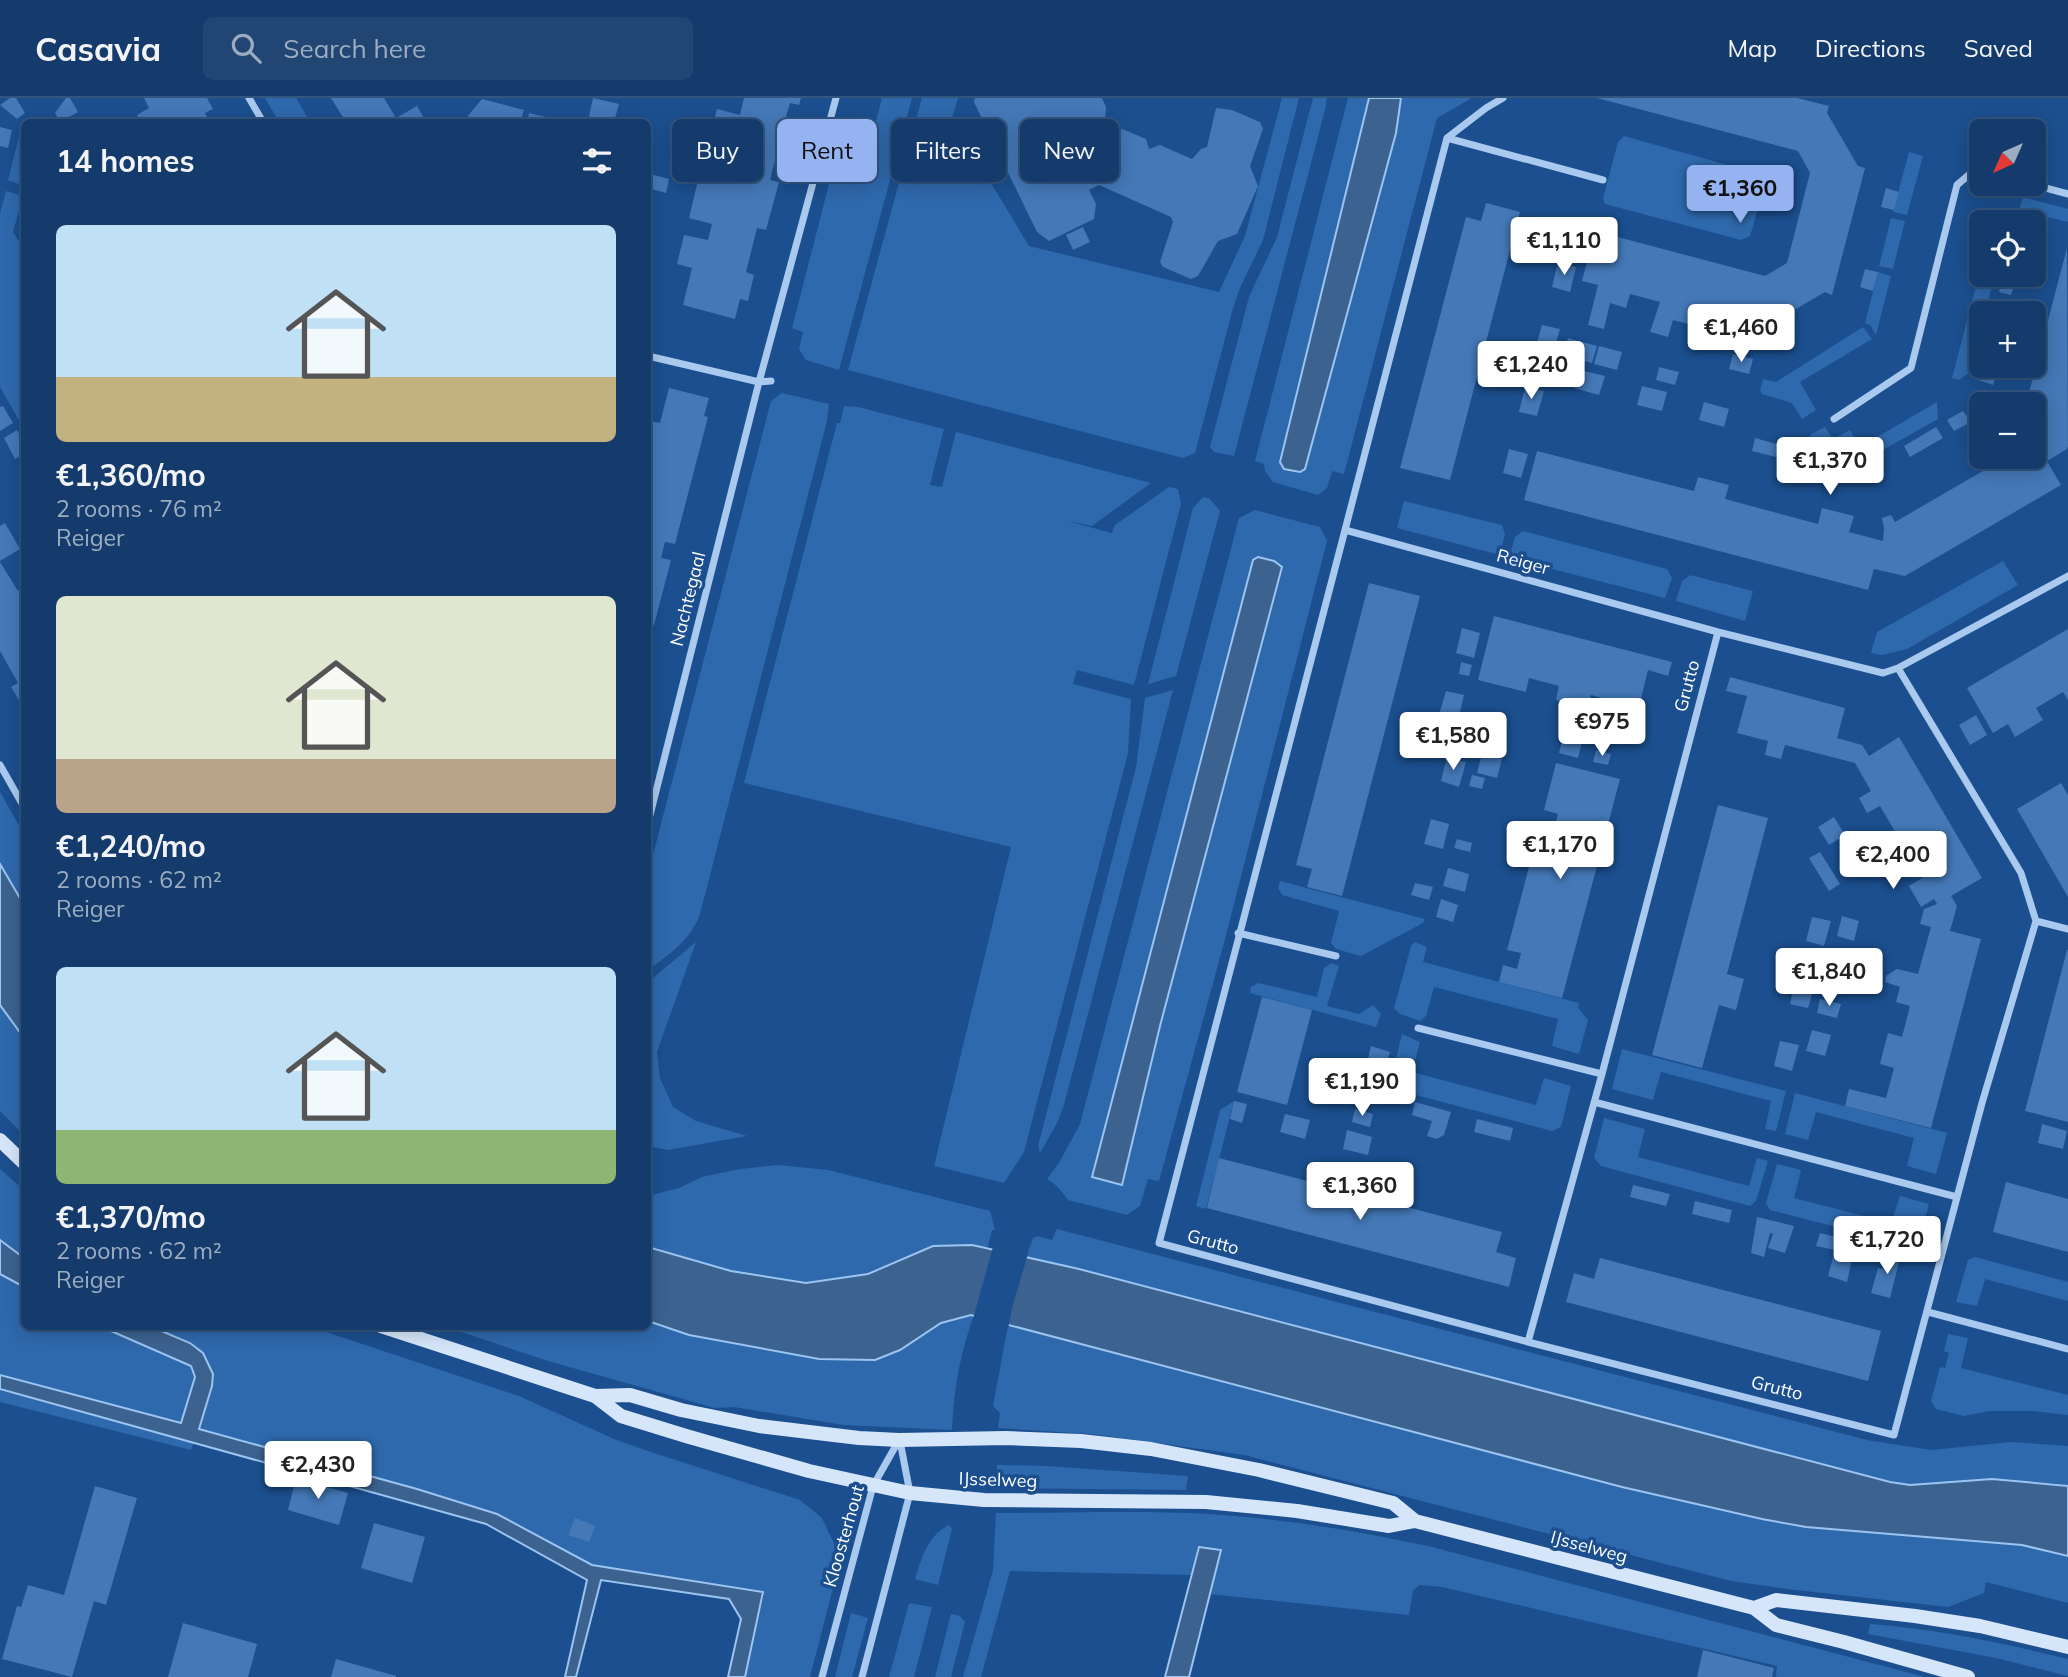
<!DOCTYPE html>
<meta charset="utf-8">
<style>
:root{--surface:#143b6b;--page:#214673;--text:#f1f3f6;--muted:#9dadc1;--line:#33557e;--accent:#95b2f1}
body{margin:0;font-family:Mulish,sans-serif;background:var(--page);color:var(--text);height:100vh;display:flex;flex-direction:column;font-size:26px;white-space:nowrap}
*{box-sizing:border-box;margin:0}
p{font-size:23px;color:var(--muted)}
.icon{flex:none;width:38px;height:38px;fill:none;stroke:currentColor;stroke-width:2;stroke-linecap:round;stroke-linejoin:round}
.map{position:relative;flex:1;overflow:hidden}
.panel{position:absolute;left:21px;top:21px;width:630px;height:1211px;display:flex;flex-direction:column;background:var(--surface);border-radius:10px;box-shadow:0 4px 18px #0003,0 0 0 2px var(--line)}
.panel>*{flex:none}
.guide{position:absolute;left:672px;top:21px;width:665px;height:63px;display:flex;gap:14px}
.needle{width:46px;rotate:225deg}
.fabs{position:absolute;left:1969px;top:21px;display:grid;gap:14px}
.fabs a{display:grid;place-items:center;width:77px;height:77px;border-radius:10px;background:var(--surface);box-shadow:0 4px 18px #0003,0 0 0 2px var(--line);font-size:35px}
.price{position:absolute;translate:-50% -60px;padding:0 16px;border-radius:7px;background:#fff;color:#222;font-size:23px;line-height:46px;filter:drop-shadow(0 2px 4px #0008)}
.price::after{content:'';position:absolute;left:50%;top:42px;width:21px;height:16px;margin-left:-10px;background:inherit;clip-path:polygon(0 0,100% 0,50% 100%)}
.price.current{background:var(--accent);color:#111}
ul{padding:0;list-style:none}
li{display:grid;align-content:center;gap:14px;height:371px;padding:0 35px}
li span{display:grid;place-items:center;height:217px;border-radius:10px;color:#555}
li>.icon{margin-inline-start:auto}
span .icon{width:126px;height:126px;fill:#fffc;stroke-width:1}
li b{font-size:30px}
h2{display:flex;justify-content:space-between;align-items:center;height:84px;padding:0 35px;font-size:30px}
.tag{padding:0 24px;border-radius:10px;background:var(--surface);box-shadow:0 4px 18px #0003,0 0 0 2px var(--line);font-size:24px;line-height:63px}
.tag.current{background:var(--accent);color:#111}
header{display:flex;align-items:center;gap:42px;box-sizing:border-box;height:98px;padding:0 35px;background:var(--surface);border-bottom:2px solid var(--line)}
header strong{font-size:33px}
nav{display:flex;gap:38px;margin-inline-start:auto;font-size:24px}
.search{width:490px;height:63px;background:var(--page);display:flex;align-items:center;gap:18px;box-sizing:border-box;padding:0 24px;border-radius:10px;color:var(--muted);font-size:26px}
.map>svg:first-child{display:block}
.green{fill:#2e69ad;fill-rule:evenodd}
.water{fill:#3c6290;stroke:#9cc4f0;stroke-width:2}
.pier{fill:#1b4f8f}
.building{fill:#4478b7}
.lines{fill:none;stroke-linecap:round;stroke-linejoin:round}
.street{stroke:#a9c9ee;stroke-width:7}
.secondary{stroke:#d6e6fa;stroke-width:14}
.labels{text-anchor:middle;stroke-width:7;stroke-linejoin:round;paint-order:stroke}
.street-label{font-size:18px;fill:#fff;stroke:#1b4f8f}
</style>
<header>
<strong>Casavia</strong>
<div class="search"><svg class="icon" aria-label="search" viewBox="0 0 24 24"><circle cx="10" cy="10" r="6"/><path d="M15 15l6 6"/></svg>Search here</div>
<nav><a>Map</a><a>Directions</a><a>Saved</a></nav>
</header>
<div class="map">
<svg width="2068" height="1579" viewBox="0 0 2068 1579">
<rect width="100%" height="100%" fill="#1b4f8f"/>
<path class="green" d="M265,0H296L310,24H279Z
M882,0H912L839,272L806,262L799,251L803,234L792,230L846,20L875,27Z
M922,0H958L952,20L1029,148L1219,194L1245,138L1282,0H1299L1263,142L1239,192L1232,214L1195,355L1183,360L848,272Z
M1313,0H1327L1325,12L1234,358L1214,354L1210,349L1249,199L1277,139Z
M1348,0H1369V6L1280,363L1300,374L1305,371L1396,35L1401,0H1472L1437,20L1344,376L1332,373L1327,390L1318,397L1273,384L1265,373L1264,366L1255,363Z
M24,26V88L8,82L22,27Z
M1624,38L1763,77L1766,84L1750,138L1741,142L1605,106L1603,100L1618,44Z
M1909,54L1923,58L1907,117L1893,114Z
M6,93L20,97L21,105L13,134L22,149L24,148V331L0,289V115Z
M2023,99L2068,111V124L2019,112Z
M1891,120L1905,123L1893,171L1879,168Z
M1981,169V177H1995L1985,215H1981V230L1969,275L1959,282L1952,280Z
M1878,174L1891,178L1876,237L1870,227L1865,225Z
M1863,229L1872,241L1800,284L1816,312L1802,321L1792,305L1762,296L1760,292L1763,281L1776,284Z
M782,295L829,306L827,323L700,816C692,840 669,858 648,871V776L771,303Z
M1937,304L1938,321L1865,362L1818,349L1810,337L1825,329L1833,341L1850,332L1860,349Z
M844,308L858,309L944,331L930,387L942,389L956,334L1151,385L1092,428L1067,423L1112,435L1115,427L1169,389L1178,391L1181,406L1134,587L1077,572L1073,586L1131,601L1128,655L1024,1054L1004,1085L934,1068L1011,749L744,685L837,325H840Z
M1203,399L1209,400L1220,413L1176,578L1148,586L1193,410Z
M1404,403L1502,427L1505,436L1500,457L1397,430Z
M1255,412L1320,429L1327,443L1224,845L1159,1083L1148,1081L1140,1108L1127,1117L1068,1102L1058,1089L1047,1081L1059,1065L1080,1026L1239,420ZM1258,459L1274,463L1282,469L1160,928L1122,1086L1092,1079L1253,463Z
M1523,433L1667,471L1672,480L1665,500L1509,460L1515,439Z
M2003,463L2018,487L1907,551L1882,557L1871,555L1877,534Z
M1690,477L1753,493L1745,523L1676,503L1682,483Z
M1173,592L1064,1007L1057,1025L1040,1055L1038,1048L1136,669L1145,600Z
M0,694L24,736V807L0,766Z
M1280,783L1425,821L1423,825L1361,858L1336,851L1331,845L1339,813L1282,797L1278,790Z
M696,844L657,954L660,980L673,1009L696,1023L747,1038L668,1052L648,1048V884Z
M1415,844L1427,849L1423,864L1579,905L1578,910L1588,922L1579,956L1552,948L1558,921L1434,889L1426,918L1420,923L1400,916L1394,910L1411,848Z
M1331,865L1339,868L1327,908L1359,916L1373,907L1381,916L1376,929L1250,895L1251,889L1258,885L1317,899L1324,870Z
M0,907L24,940V1037L0,1013Z
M1402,936L1420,944L1412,974L1536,1007L1544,980L1571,988L1561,1029L1552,1033L1397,992L1391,981Z
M1622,951L1786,993L1776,1033L1765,1031L1771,1003L1661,974L1653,1002L1612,991Z
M1795,995L1947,1035L1936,1076L1907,1068L1914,1040L1816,1014L1808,1042L1785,1036Z
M1234,1003L1206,1111L1196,1108L1220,1012Z
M1604,1020L1645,1031L1638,1059L1749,1088L1757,1060L1768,1063L1756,1103L1750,1108L1601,1068L1594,1060Z
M1777,1066L1801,1072L1794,1100L1891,1125L1900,1098L1929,1106L1919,1145L1910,1148L1770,1112L1766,1105Z
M778,1067L828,1072L990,1113L995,1132H992L987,1151L972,1147L933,1148L868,1176L806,1185L731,1173L648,1149V1098L679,1090L702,1079L740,1071Z
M0,1071L24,1092V1160L0,1142Z
M1057,1131L1867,1342L1931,1352L2011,1344L2068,1348V1388L2054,1385L1910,1387L1890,1384L1026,1160L1033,1140L1038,1138L1052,1142Z
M1975,1159L2068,1184V1203L1985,1181L1977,1208L1956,1204L1968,1162Z
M0,1176L24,1189V1228L102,1229L191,1268L195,1279L181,1325L0,1277Z
M971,1217H974C960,1257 954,1289 952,1332L843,1327L734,1309L715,1310L548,1263L446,1229L648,1228V1223L689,1237L853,1260C898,1263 904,1246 939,1227C949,1221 961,1222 971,1217Z
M1008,1227L1622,1389L1762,1421L1806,1429L2022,1447L2068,1458V1505L1986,1484L1984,1495L1948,1509L1787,1491L1731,1483L1244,1357L1091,1336L998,1330L1000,1315L993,1308Z
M152,1229H311L519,1298L614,1341L648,1353L800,1402L822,1420L837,1452V1473L832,1494L810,1579H742L764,1497L592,1467L497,1416L417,1391L198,1331C202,1317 210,1302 212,1289C217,1250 180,1240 152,1229Z
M1948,1236L1968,1240L1961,1270L2068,1297V1317L2031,1313H1990L1963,1318L1936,1311L1931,1303L1940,1269L1945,1270L1949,1255L1944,1253Z
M0,1291L195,1342L191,1352L0,1304Z
M997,1367L1048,1368L1188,1378L1186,1392L996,1390Z
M996,1415C1067,1415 1139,1412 1210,1416C1285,1421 1359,1433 1432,1449L1925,1579H1776L1777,1568L1442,1489L1419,1487L1413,1493L1409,1517L1210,1496L1221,1452L1199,1449L1192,1477L1010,1473L981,1579H963L993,1472Z
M949,1427L952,1431L938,1487L915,1481C921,1461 928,1437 949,1427Z
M909,1505L932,1509L914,1579H889Z
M851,1515L868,1520L852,1579H835Z
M951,1516L960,1518L965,1524L951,1579H935Z
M1870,1526C1938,1531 2002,1545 2068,1561V1578L1996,1560L1868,1536Z"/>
<path class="water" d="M1369,0H1401L1396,35L1305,371L1300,374L1284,371L1280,364Z
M1258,459L1274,463L1282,469L1160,928L1122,1087L1092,1079L1253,462Z
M0,766L24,807V940L0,907Z
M0,1142L24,1160V1189L0,1176Z
M972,1147L1079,1171L1890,1384L1910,1387L1992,1381L2068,1388V1458L2022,1447L1806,1429L1762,1421L1622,1389L971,1217L941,1225L900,1252L875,1262L819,1261L689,1237L648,1223V1149L731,1173L806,1185L868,1176L933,1148Z
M102,1229H152L190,1245L203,1255L213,1276L212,1288L199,1331L417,1391L497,1416L592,1467L763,1494L745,1579H728L741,1521L729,1501L601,1482L576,1579H565L587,1482L486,1426L0,1291V1277L181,1325L195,1279L191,1268Z
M1199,1449L1221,1452L1189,1579H1165Z"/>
<path class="pier" d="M993,1149L1028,1156L1012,1210L1008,1231L973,1221Z"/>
<path class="building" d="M10,0H16L25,15L17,21L0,7Z
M66,0H70L78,14L60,24L55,15Z
M144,0H207L213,11L205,15L210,24H141L137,17L149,10Z
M331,0H384L396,20L417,8L425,22L420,24H346Z
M593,0L619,6L614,24L589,19Z
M744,0H801L799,7L790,5L786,19L795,21L788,46L780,43L770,82L779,84L766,132L757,130L746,174L754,177L748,203L740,201L735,221L683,207L692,170L677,166L684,137L708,142L712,126L689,120L700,74L711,77L715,60L728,63L732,46L696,37L700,22L713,26L717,11L740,17Z
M975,0H1102L1106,9L1105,29L1113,27L1146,41L1149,51L1160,47L1192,61L1201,51L1207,49L1216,10L1232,12L1260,24L1263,31L1250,68L1258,88L1237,136L1218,143L1198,178L1191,181L1163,169L1160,164L1173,124L1171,119L1099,87L1089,92L1096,106L1094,121L1049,143L1037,134L996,50L998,37L989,36L974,4Z
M1597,0H1797L1829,8L1827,15L1858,68L1865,70L1832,197L1825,194L1772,225L1771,232L1739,224L1736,238L1719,234L1723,220L1692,212L1688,226L1673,222L1668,239L1650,234L1660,204L1630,196L1626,210L1610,205L1604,231L1588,227L1598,187L1582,183L1595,133L1765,178L1787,165L1810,75L1798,53Z
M482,1L524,12L520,24H489L467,19Z
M529,15L550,20L549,24H527Z
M0,29L12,32L8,50L0,48Z
M679,71L697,75L694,86L676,82Z
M650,76L669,81L666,95L648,90Z
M1886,90L1899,94L1894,112L1881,109Z
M1486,105L1520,114L1450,382L1400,370L1466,119L1481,123Z
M2020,113L2038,118L2034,132V124H2017Z
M1083,129L1090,144L1073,152L1066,137Z
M2067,150L2068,348L2067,351L2047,363L2061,387L1905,478L1874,471L1868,492L1524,402L1537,353L1694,393L1698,379L1729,387L1725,401L1818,426L1822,410L1854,418L1849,434L1883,443L1884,430L1882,420L1891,417L1895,424L2007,359H2034V343L2040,319L2036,318L2034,324V306H2026Z
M1558,164L1576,169L1570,194L1552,189Z
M1865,171L1878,174L1873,193L1860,189Z
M2003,177H2017L2011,197L1999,194Z
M1542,227L1560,231L1553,256L1535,251Z
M1568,240L1597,248L1592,265L1564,258Z
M1599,248L1622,254L1617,272L1594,266Z
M1733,256L1753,261L1749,276L1729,271Z
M1659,269L1679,274L1675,287L1656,282Z
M1981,270L1997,274L1993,287L1978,282Z
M1580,272L1605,278L1599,297L1574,290Z
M1642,288L1667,294L1662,313L1637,307Z
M1525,289L1544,293L1537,318L1519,314Z
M669,290L709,300L704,318L708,319L675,446L665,444L661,460L671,462L654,527L648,526V372L652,355L648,354V337L651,323L660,325Z
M1704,304L1729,311L1724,329L1699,322Z
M3,308L13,325L0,333V309Z
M1963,313L1971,324L1954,333L1947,322Z
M1936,329L1943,340L1910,359L1904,348Z
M17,332L24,345V355L15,361L4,340Z
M1755,340L1791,350L1788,362L1752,353Z
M1509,351L1528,356L1521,380L1503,375Z
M1817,357L1854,366L1850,379L1814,369Z
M5,425L20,451L0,463V428Z
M0,464L18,493L24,489V608L23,609L11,589L18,585L0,553Z
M1369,485L1420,498L1342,798L1307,789L1312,771L1296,767Z
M1494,518L1672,564L1668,578L1648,572L1635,625L1602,617L1606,601L1591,597L1587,611L1556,602L1559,588L1529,580L1526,594L1478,582Z
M1462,530L1480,535L1474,560L1456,555Z
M2068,531V602L2063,594L2036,610L2043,622L2015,639L2008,626L1993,635L1967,590Z
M1461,564L1472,567L1469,578L1459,576Z
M1730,579L1845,610L1837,640L1862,647L1869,658L1899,639L1982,780L1951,798L1957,808L1950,833L1981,841L1931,1030L1845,1008L1849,991L1886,1000L1894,970L1880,966L1884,950L1888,935L1902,939L1910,908L1896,904L1900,889L1885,884L1886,878L1897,871L1918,876L1931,829L1920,826L1924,811L1937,806L1934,801L1921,809L1909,788L1922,780L1912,764L1885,777L1878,765L1891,757L1883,743L1896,735L1880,708L1867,715L1859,700L1871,693L1855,665L1785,647L1781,661L1765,657L1768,643L1737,635L1747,598L1726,593Z
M1446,593L1464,597L1458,622L1439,617Z
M1468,617L1496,624L1492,638L1465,631Z
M1976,617L1987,637L1970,647L1959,627Z
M1564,635L1583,640L1578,660L1559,655Z
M1596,652L1611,656L1608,667L1593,664Z
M1482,655L1502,661L1497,680L1477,675Z
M1447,659L1466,664L1459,689L1441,683Z
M1556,665L1620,681L1562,900L1499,884L1503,867L1517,871L1521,855L1507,852L1536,743L1550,746L1558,716L1544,712Z
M1472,677L1485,680L1482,691L1469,688Z
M2061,685L2068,697V799L2017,711Z
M1718,707L1768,720L1727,876L1744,881L1736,912L1719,907L1702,970L1652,957Z
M1834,719L1845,737L1829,747L1818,729Z
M1431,721L1449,726L1443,751L1424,746Z
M1457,741L1472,745L1470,754L1454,750Z
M1820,754L1840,786L1829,793L1809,760Z
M1448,770L1469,776L1465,794L1443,788Z
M1415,785L1433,789L1429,802L1411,797Z
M1441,801L1458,807L1453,824L1436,819Z
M1842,818L1859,823L1854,843L1837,838Z
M1812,819L1831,823L1824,848L1806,843Z
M2067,852H2068V1024L2025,1013Z
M1828,871L1849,877L1845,895L1823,889Z
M1796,880L1815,886L1808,910L1790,906Z
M1262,899L1312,912L1287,1007L1237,994Z
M1820,901L1841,906L1837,920L1817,915Z
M1812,932L1831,937L1825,958L1806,953Z
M1780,943L1799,947L1792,973L1774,968Z
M1371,948L1390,954L1383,978L1365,974Z
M1234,1003L1247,1006L1242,1025L1230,1021Z
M1415,1004L1451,1014L1444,1037L1437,1041L1427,1038L1432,1023L1412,1017Z
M1355,1011L1373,1016L1370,1029L1352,1024Z
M1285,1016L1310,1022L1305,1041L1280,1034Z
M1477,1021L1513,1030L1510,1043L1474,1034Z
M2042,1026L2067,1033L2063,1051L2038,1045Z
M1347,1032L1372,1039L1368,1057L1343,1051Z
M1219,1060L1502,1134L1496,1154L1516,1160L1509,1189L1207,1110Z
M2006,1084L2068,1101V1154L1993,1134Z
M1633,1087L1670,1096L1666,1108L1630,1099Z
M1695,1103L1732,1112L1729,1125L1692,1116Z
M1757,1119L1794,1128L1785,1155L1768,1150L1773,1136L1770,1135L1764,1159L1751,1155Z
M1820,1135L1856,1144L1847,1184L1828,1178L1835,1152L1816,1148Z
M1889,1153L1901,1156L1890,1200L1871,1195L1878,1170L1884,1171Z
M1600,1160L1881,1233L1868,1283L1566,1204L1574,1175L1594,1181Z
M296,1380L348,1395L339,1427L288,1412Z
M95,1388L137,1400L106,1507L94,1503L72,1579L2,1561L17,1508L21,1509L28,1487L64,1497Z
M575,1420L595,1428L589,1444L568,1437Z
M374,1425L425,1439L412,1485L361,1470Z
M183,1525L257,1546L248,1579H168Z
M1703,1552L1774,1570L1772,1579H1697Z
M336,1561L396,1578V1579H331Z"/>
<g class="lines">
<path class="street" d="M249,0L263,24
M1503,0L1486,10L1447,40L1345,432L1718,534L1883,575L1898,570L2068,478
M1447,40L1603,82
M2031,86L2068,96
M648,258L759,284L836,0
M1834,321L1911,270L1957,87L1971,75H1981
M1345,432L1159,1145L1528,1244L1894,1337L1982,1005L2036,823L2021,775L1898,570
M0,667L24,709
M648,725L759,284L771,283
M2036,823L2068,831
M1238,835L1336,858
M1418,930L1602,976
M1594,1004L1957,1099
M1928,1214L2068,1251
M1528,1244L1602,976L1718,534
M822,1579L873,1388L899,1342
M862,1579L910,1395L900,1343"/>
<path class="secondary" d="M0,1042L24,1065
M381,1228L595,1298L621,1318L686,1338L809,1373L910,1395L984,1402L1206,1404L1297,1413L1389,1428L1415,1423
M595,1298L630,1297L681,1312L759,1328L859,1340L899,1342L1006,1340L1081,1343L1151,1351L1259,1372L1393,1405L1415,1423L1754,1510L1776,1527L1844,1544L1968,1579
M1754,1510L1776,1502L1915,1518L1980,1528L2068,1549"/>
</g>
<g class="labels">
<g class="street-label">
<text transform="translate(1523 464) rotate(15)" y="6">Reiger</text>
<text transform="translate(688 501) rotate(-76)" y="6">Nachtegaal</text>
<text transform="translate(1687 588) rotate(-75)" y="6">Grutto</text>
<text transform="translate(1213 1144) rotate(15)" y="6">Grutto</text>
<text transform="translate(1777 1290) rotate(14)" y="6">Grutto</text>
<text transform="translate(998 1382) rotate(2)" y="6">IJsselweg</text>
<text transform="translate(844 1438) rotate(-74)" y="6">Kloosterhout</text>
<text transform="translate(1589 1449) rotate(15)" y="6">IJsselweg</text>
</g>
</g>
</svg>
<div class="fabs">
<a><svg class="needle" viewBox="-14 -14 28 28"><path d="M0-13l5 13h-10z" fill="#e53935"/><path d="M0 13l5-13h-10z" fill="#9dadc1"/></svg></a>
<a><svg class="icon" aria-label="locate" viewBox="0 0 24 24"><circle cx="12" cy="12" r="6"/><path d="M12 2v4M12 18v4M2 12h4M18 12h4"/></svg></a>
<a>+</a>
<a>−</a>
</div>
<b class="price current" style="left:1740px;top:127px">€1,360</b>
<b class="price" style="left:1564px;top:179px">€1,110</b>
<b class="price" style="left:1741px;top:266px">€1,460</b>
<b class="price" style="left:1531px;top:303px">€1,240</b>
<b class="price" style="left:1830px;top:399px">€1,370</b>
<b class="price" style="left:1602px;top:660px">€975</b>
<b class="price" style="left:1453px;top:674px">€1,580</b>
<b class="price" style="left:1560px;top:783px">€1,170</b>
<b class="price" style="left:1893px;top:793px">€2,400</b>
<b class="price" style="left:1829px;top:910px">€1,840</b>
<b class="price" style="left:1362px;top:1020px">€1,190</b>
<b class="price" style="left:1360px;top:1124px">€1,360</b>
<b class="price" style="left:1887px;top:1178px">€1,720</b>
<b class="price" style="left:318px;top:1403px">€2,430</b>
<div class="guide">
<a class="tag">Buy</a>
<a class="tag current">Rent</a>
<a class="tag">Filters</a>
<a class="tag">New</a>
</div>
<section class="panel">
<h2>14 homes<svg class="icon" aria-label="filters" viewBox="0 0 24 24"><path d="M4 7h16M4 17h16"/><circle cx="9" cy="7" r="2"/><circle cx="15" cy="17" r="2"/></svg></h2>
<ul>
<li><span style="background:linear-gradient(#bfe0f5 70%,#c2b280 0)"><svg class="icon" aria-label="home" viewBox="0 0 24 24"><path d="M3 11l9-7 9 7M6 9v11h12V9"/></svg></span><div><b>€1,360/mo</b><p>2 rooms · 76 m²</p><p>Reiger</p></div></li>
<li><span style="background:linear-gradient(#dfe7d0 75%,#b9a48a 0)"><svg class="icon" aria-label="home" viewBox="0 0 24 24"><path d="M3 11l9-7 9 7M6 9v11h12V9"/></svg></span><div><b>€1,240/mo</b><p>2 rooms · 62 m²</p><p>Reiger</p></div></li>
<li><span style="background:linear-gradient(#bfe0f5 75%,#8fb573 0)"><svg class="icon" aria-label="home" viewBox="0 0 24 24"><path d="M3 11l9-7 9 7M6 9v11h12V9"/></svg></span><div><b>€1,370/mo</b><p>2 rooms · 62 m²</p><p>Reiger</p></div></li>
</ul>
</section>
</div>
